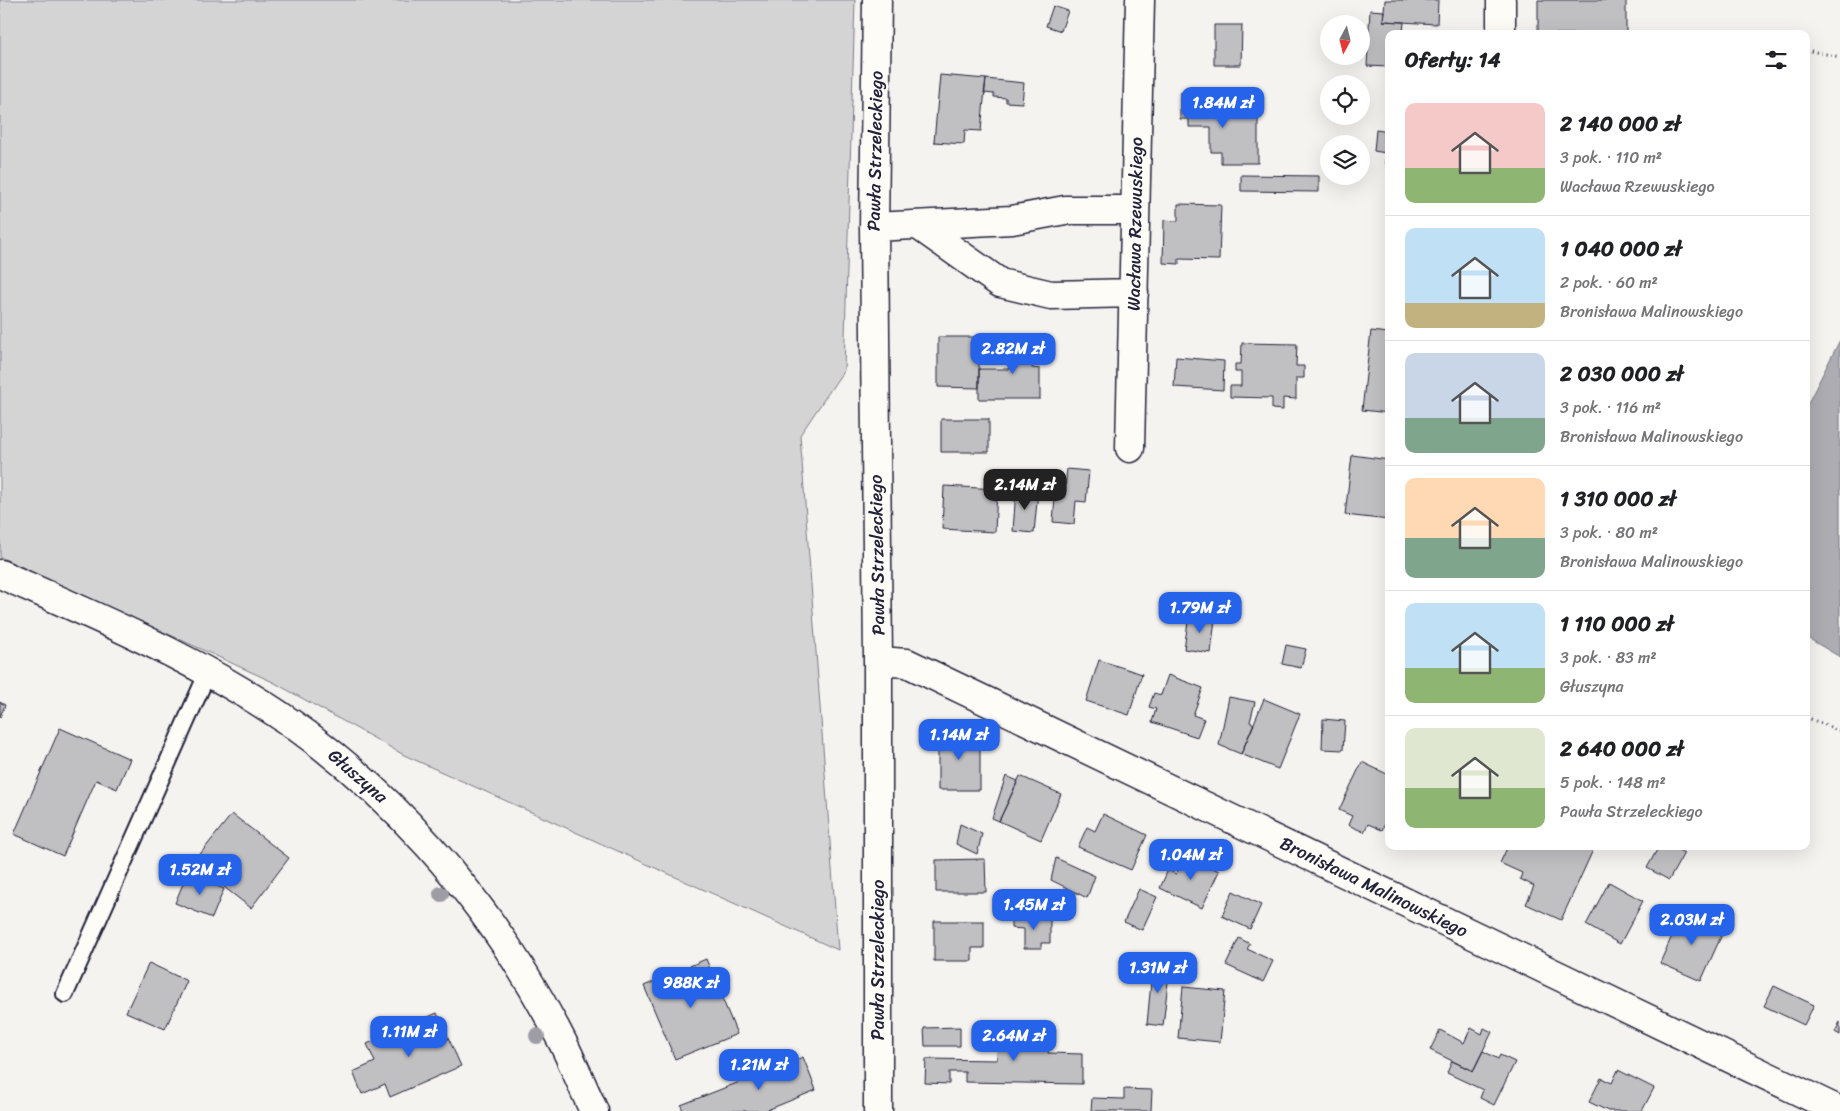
<!DOCTYPE html>
<html lang="pl">
<meta charset="utf-8">
<style>
:root{--surface:#fff;--page:#f6f6f6;--text:#202124;--muted:#757577;--line:#e0e0e0;--accent:#2563eb}
body{margin:0;font-family:Sriracha,sans-serif;background:var(--page);color:var(--text);height:100vh;display:flex;flex-direction:column;font-size:19px;white-space:nowrap}
*{box-sizing:border-box;margin:0}
p{font-size:16px;color:var(--muted)}
.icon{flex:none;width:28px;height:28px;fill:none;stroke:currentColor;stroke-width:2;stroke-linecap:round;stroke-linejoin:round}
.map{position:relative;flex:1;overflow:hidden}
.panel{position:absolute;left:1385px;top:30px;width:425px;height:820px;display:flex;flex-direction:column;background:var(--surface);border-radius:10px;box-shadow:0 5px 20px #0002}
.panel>*{flex:none}
.needle{width:32px;rotate:187deg}
.fabs{position:absolute;left:1320px;top:15px;display:grid;gap:10px}
.fabs a{display:grid;place-items:center;width:50px;height:50px;border-radius:50%;background:var(--surface);box-shadow:0 5px 20px #0002;font-size:25px}
.price{position:absolute;translate:-50% -42px;padding:0 11px;border-radius:10px;background:var(--accent);color:#fff;font-size:16px;line-height:32px;filter:drop-shadow(0 1px 2px #0008)}
.price::after{content:'';position:absolute;left:50%;top:30px;width:15px;height:11px;margin-left:-8px;background:inherit;clip-path:polygon(0 0,100% 0,50% 100%)}
.price.selected{background:#222;color:#fff}
ul{padding:0;list-style:none}
li{display:flex;align-items:center;gap:15px;height:125px;padding:0 20px}
li+li{border-top:1px solid var(--line)}
li span{display:grid;place-items:center;flex:none;width:140px;height:100px;border-radius:10px;color:#555}
li>.icon{margin-inline-start:auto}
span .icon{width:60px;height:60px;fill:#fffc;stroke-width:1}
li b{font-size:21px}
h2{display:flex;justify-content:space-between;align-items:center;height:60px;padding:0 20px;font-size:21px}
.map>svg:first-child{display:block}
.green{fill:#d5d4d5;stroke:#7c7b88}
.water{fill:#acacb2;stroke:#757582}
.building{fill:#c0bfc2;stroke:#22223b}
.lines{fill:none;stroke-linecap:round;stroke-linejoin:round}
.lane-casing{stroke:#22223b;stroke-width:20}
.street-casing{stroke:#22223b;stroke-width:31}
.secondary-casing{stroke:#22223b;stroke-width:31}
.path{stroke:#22223b;stroke-width:3;stroke-dasharray:1 4;stroke-linecap:butt}
.lane{stroke:#fdfcf7;stroke-width:16}
.street{stroke:#fdfcf7;stroke-width:28}
.secondary{stroke:#fdfcf7;stroke-width:28}
.tree{fill:#9e9da5}
.labels{text-anchor:middle;stroke-width:5;stroke-linejoin:round;paint-order:stroke}
.street-label{font-size:18px;fill:#22223b;stroke:#fdfcf7}
</style>
<div class="map">
<svg width="1840" height="1111" viewBox="0 0 1840 1111">
<rect width="100%" height="100%" fill="#f4f3ef"/>
<filter id="ink" filterUnits="userSpaceOnUse"><feTurbulence type="fractalNoise" baseFrequency=".02" numOctaves="2"/><feDisplacementMap in="SourceGraphic" scale="10" xChannelSelector="R" yChannelSelector="G"/><feConvolveMatrix kernelMatrix="1 2 1 2 8 2 1 2 1" color-interpolation-filters="sRGB"/></filter>
<g filter="url(#ink)">
<path class="green" d="M0,0H855L844,370L800,435L838,950L404,755L273,682L0,557Z"/>
<path class="water" d="M1840,340V657L1806,637V407Z"/>
<path class="building" d="M1385,0H1438L1437,24L1383,21Z
M1538,0H1626V34H1538Z
M1053,6L1068,11L1061,31L1046,26Z
M1370,10L1384,11L1383,21L1404,22L1403,34H1389V67L1367,66Z
M1214,25H1242L1241,65H1214Z
M940,75L986,79L981,131L965,130L964,144L934,142Z
M986,79L1024,83L1022,103L1006,102V98L994,97V94L984,93Z
M1180,93L1212,94L1211,117H1258V163H1221V152H1211V127H1189V119H1180Z
M1376,130L1389,132V164L1385,163L1386,153L1374,151Z
M1241,175L1319,176V192L1241,191Z
M1178,204L1221,205L1219,260L1179,259V264L1163,263L1164,220L1178,221Z
M1371,331L1389,333V413L1362,410Z
M1032,336V368L1040,369V399H979V369H1009V337Z
M938,337H979V388L938,387Z
M1242,343L1297,344L1296,366H1304V378H1296V399L1283,398V410L1272,409V398L1230,397V386H1241V372H1235V364H1241Z
M1176,357L1224,361L1223,390L1174,387Z
M941,419H989V452H941Z
M1352,455L1389,460V520L1345,515Z
M1067,469L1089,471L1086,502L1076,501L1074,524L1053,522L1055,497L1064,498Z
M944,486L997,489L995,532L942,529Z
M1016,489L1038,491L1034,533L1013,531Z
M1189,615L1215,619L1211,653L1184,649Z
M1286,645L1306,649L1301,668L1282,664Z
M1099,660L1142,674L1129,715L1086,701Z
M1168,675L1203,688L1193,715L1204,719L1197,737L1152,722L1156,709L1149,707L1154,693L1161,695Z
M1229,697L1255,702L1250,722L1254,724L1241,754L1219,745Z
M1264,699L1300,714L1278,769L1241,754Z
M0,702L5,705L0,717Z
M1323,719L1345,721L1343,750L1322,749Z
M60,728L130,759L117,789L96,780L63,856L14,834Z
M938,731H980V790H938Z
M1362,762L1389,775V816L1382,830L1368,824L1364,832L1348,825L1352,816L1339,810Z
M1006,776L1018,781L999,821L992,818Z
M1020,776L1061,794L1041,840L999,821Z
M232,814L289,858L251,908L193,863Z
M1103,814L1147,835L1131,870L1078,847L1087,827L1095,831Z
M960,824L982,834L977,854L956,844Z
M1508,846H1585L1593,850L1561,920L1526,904L1534,886L1520,879L1522,873L1500,863Z
M1659,846H1671L1684,853L1669,880L1647,868Z
M1185,855L1219,871L1202,908L1160,888L1168,870L1176,874Z
M1056,858L1095,876L1087,898L1051,880Z
M985,859L986,892H936V860Z
M187,874L224,889L212,918L175,903Z
M1609,882L1643,901L1620,944L1586,925Z
M1139,889L1157,897L1142,930L1124,922Z
M1233,891L1261,905L1250,929L1222,916Z
M1683,911L1724,930L1701,981L1660,963Z
M1011,918H1050V943H1041V948H1024V929L1011,928Z
M934,921H984V948H972V961H934Z
M1239,938L1250,944L1247,949L1273,961L1263,982L1226,965Z
M706,959L737,1034L675,1059L644,986Z
M1153,962L1170,964L1163,1026L1147,1024Z
M149,963L187,981L165,1029L126,1012Z
M1774,986L1814,1005L1804,1025L1764,1006Z
M1183,987L1225,991L1220,1042L1178,1038Z
M437,1013L461,1066L390,1097L385,1084L362,1094L353,1072L375,1062L367,1044Z
M1840,1022V1035L1835,1032Z
M960,1027V1046H925L924,1028Z
M998,1028L1049,1029L1048,1053L1082,1054V1084L965,1082V1072H949V1084L925,1083L926,1059L997,1060Z
M1471,1028L1482,1034L1484,1028L1492,1032L1473,1071L1430,1050L1440,1030L1464,1043Z
M1483,1051L1498,1059L1500,1055L1515,1062L1494,1105L1480,1098L1483,1090L1447,1073L1452,1061L1473,1071Z
M803,1057L816,1090L765,1111H683L681,1105Z
M1618,1070L1654,1088L1642,1111H1608L1589,1102L1601,1078L1612,1083Z
M1124,1089L1152,1090L1151,1111H1091L1092,1098L1124,1099Z"/>
<g class="lines">
<defs>
<path id="lane" d="M65,994L208,672"/>
<path id="street" d="M877,0L874,227L878,661V1111
M1501,34V0
M918,225L1000,283L1051,295L1134,293
M874,227L1012,220L1065,210H1135
M1130,448L1140,0
M878,661L907,663L1840,1111"/>
<path id="secondary" d="M0,574C83,611 168,647 246,694C383,776 491,901 563,1043C574,1065 583,1088 594,1111"/>
</defs>
<use href="#lane" class="lane-casing"/>
<use href="#street" class="street-casing"/>
<use href="#secondary" class="secondary-casing"/>
<path class="path" d="M1806,50L1840,57
M1806,717L1840,731"/>
<use href="#lane" class="lane"/>
<use href="#street" class="street"/>
<use href="#secondary" class="secondary"/>
</g>
<g class="tree">
<circle cx="441" cy="894" r="8"/>
<circle cx="537" cy="1036" r="8"/>
</g>
</g>
<g class="labels">
<g class="street-label">
<text transform="translate(875 151) rotate(-89)" y="6">Pawła Strzeleckiego</text>
<text transform="translate(1135 224) rotate(-89)" y="6">Wacława Rzewuskiego</text>
<text transform="translate(877 555) rotate(-91)" y="6">Pawła Strzeleckiego</text>
<text transform="translate(358 776) rotate(41)" y="6">Głuszyna</text>
<text transform="translate(1374 887) rotate(26)" y="6">Bronisława Malinowskiego</text>
<text transform="translate(878 960) rotate(-90)" y="6">Pawła Strzeleckiego</text>
</g>
</g>
</svg>
<div class="fabs">
<a><svg class="needle" viewBox="-14 -14 28 28"><path d="M0-13l5 13h-10z" fill="#e53935"/><path d="M0 13l5-13h-10z" fill="#757577"/></svg></a>
<a><svg class="icon" aria-label="locate" viewBox="0 0 24 24"><circle cx="12" cy="12" r="6"/><path d="M12 2v4M12 18v4M2 12h4M18 12h4"/></svg></a>
<a><svg class="icon" aria-label="layers" viewBox="0 0 24 24"><path d="M12 4l9 5-9 5-9-5zM3 14l9 5 9-5"/></svg></a>
</div>
<b class="price" style="left:1223px;top:129px">1.84M zł</b>
<b class="price" style="left:1013px;top:375px">2.82M zł</b>
<b class="price selected" style="left:1025px;top:511px">2.14M zł</b>
<b class="price" style="left:1200px;top:634px">1.79M zł</b>
<b class="price" style="left:959px;top:761px">1.14M zł</b>
<b class="price" style="left:1191px;top:881px">1.04M zł</b>
<b class="price" style="left:200px;top:896px">1.52M zł</b>
<b class="price" style="left:1034px;top:931px">1.45M zł</b>
<b class="price" style="left:1692px;top:946px">2.03M zł</b>
<b class="price" style="left:1158px;top:994px">1.31M zł</b>
<b class="price" style="left:691px;top:1009px">988K zł</b>
<b class="price" style="left:409px;top:1058px">1.11M zł</b>
<b class="price" style="left:1014px;top:1062px">2.64M zł</b>
<b class="price" style="left:759px;top:1091px">1.21M zł</b>
<section class="panel">
<h2>Oferty: 14<svg class="icon" aria-label="filters" viewBox="0 0 24 24"><path d="M4 7h16M4 17h16"/><circle cx="9" cy="7" r="2"/><circle cx="15" cy="17" r="2"/></svg></h2>
<ul>
<li><span style="background:linear-gradient(#f6c9c9 65%,#8fb573 0)"><svg class="icon" aria-label="home" viewBox="0 0 24 24"><path d="M3 11l9-7 9 7M6 9v11h12V9"/></svg></span><div><b>2 140 000 zł</b><p>3 pok. · 110 m²</p><p>Wacława Rzewuskiego</p></div></li>
<li><span style="background:linear-gradient(#bfe0f5 75%,#c2b280 0)"><svg class="icon" aria-label="home" viewBox="0 0 24 24"><path d="M3 11l9-7 9 7M6 9v11h12V9"/></svg></span><div><b>1 040 000 zł</b><p>2 pok. · 60 m²</p><p>Bronisława Malinowskiego</p></div></li>
<li><span style="background:linear-gradient(#c9d6e8 65%,#7fa58c 0)"><svg class="icon" aria-label="home" viewBox="0 0 24 24"><path d="M3 11l9-7 9 7M6 9v11h12V9"/></svg></span><div><b>2 030 000 zł</b><p>3 pok. · 116 m²</p><p>Bronisława Malinowskiego</p></div></li>
<li><span style="background:linear-gradient(#ffd9b3 60%,#7fa58c 0)"><svg class="icon" aria-label="home" viewBox="0 0 24 24"><path d="M3 11l9-7 9 7M6 9v11h12V9"/></svg></span><div><b>1 310 000 zł</b><p>3 pok. · 80 m²</p><p>Bronisława Malinowskiego</p></div></li>
<li><span style="background:linear-gradient(#bfe0f5 65%,#8fb573 0)"><svg class="icon" aria-label="home" viewBox="0 0 24 24"><path d="M3 11l9-7 9 7M6 9v11h12V9"/></svg></span><div><b>1 110 000 zł</b><p>3 pok. · 83 m²</p><p>Głuszyna</p></div></li>
<li><span style="background:linear-gradient(#dfe7d0 60%,#8fb573 0)"><svg class="icon" aria-label="home" viewBox="0 0 24 24"><path d="M3 11l9-7 9 7M6 9v11h12V9"/></svg></span><div><b>2 640 000 zł</b><p>5 pok. · 148 m²</p><p>Pawła Strzeleckiego</p></div></li>
</ul>
</section>
</div>
